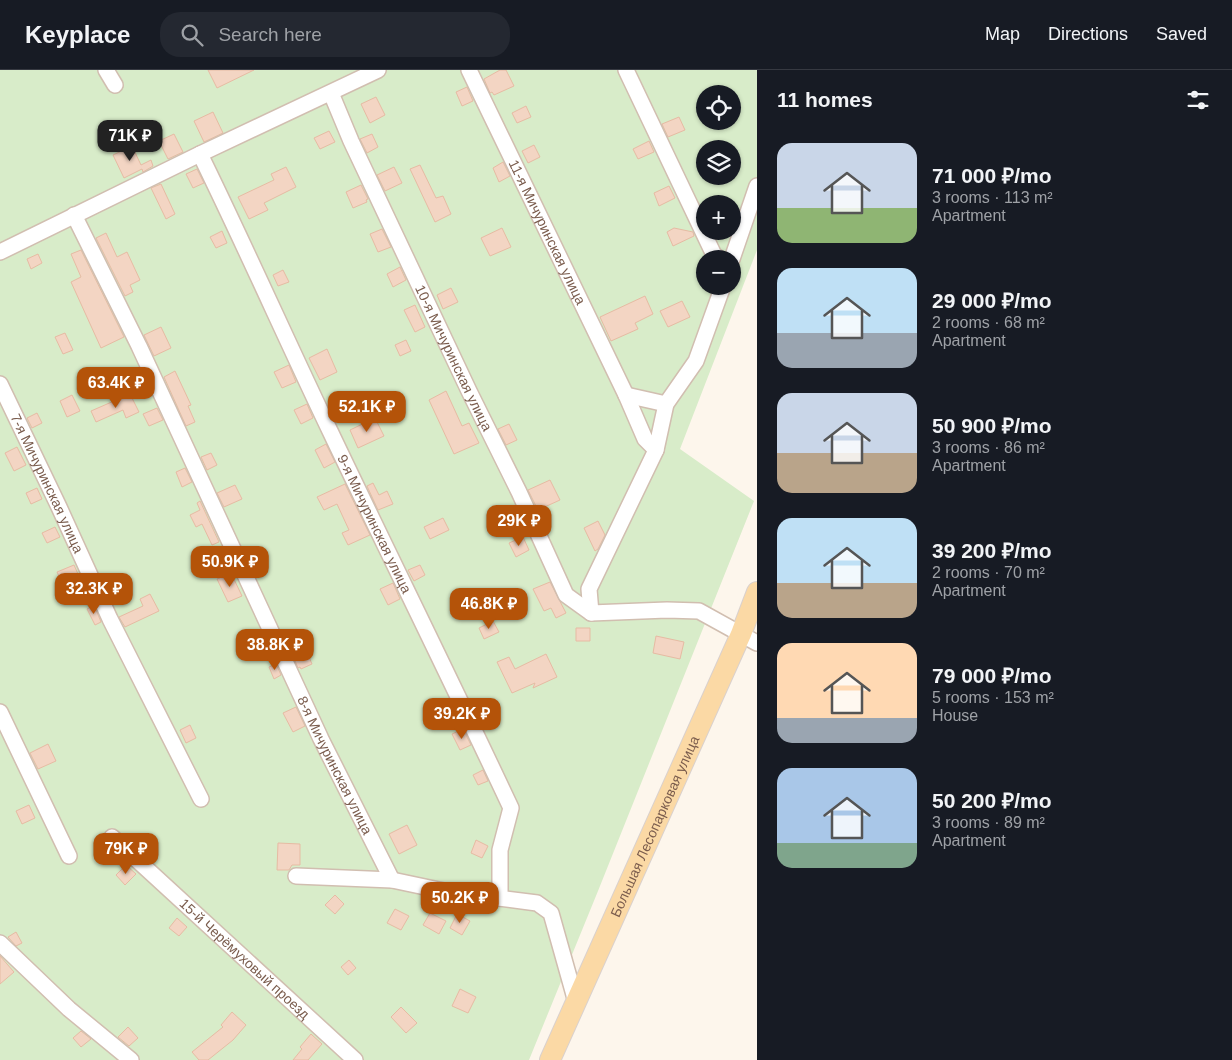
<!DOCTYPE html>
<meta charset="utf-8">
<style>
:root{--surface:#171b24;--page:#242831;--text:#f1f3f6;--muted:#9ea1a6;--line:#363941;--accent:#b45309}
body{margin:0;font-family:Helvetica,sans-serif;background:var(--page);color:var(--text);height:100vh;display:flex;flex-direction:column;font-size:19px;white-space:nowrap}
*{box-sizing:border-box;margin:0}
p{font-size:16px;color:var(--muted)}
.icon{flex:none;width:28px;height:28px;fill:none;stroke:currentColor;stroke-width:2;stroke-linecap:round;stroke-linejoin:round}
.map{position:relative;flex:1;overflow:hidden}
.side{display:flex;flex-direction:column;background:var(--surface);width:475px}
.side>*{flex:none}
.fabs{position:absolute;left:696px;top:15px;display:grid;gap:10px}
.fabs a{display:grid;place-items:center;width:45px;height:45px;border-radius:50%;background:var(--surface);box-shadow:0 1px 4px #0004;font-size:25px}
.price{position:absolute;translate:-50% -42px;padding:0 11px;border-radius:10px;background:var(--accent);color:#fff;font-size:16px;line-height:32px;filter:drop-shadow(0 1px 2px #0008)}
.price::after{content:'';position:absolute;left:50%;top:30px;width:15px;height:11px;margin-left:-8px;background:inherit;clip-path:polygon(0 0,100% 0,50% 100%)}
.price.active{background:#222;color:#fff}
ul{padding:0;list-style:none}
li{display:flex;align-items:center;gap:15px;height:125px;padding:0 20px}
li span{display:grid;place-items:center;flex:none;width:140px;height:100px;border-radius:15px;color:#555}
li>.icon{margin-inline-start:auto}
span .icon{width:60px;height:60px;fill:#fffc;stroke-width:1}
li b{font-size:21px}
h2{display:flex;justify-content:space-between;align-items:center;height:60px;padding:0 20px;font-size:21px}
header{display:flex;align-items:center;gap:30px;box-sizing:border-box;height:70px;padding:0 25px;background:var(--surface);border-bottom:1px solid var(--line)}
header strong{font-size:24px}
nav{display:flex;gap:28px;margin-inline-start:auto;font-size:18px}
.search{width:350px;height:45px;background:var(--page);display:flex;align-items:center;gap:12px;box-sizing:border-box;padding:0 18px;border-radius:20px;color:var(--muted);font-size:19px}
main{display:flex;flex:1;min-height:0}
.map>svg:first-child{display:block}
.green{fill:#d8ecc9;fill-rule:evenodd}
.building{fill:#f3d5c3;stroke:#e6bba3}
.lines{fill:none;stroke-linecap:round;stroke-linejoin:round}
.minor-casing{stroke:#d1beb0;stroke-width:18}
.major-casing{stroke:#dad1cd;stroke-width:22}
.minor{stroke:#fff;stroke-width:15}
.major{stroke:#fbd9a5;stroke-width:20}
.labels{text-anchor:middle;stroke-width:4.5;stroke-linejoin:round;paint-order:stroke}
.street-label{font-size:14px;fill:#7a5c4d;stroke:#fffaf3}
</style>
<header>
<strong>Keyplace</strong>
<div class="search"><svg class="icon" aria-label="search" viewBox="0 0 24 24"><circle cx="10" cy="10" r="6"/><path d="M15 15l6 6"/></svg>Search here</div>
<nav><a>Map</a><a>Directions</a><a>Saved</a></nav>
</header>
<main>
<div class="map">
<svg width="757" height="990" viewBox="0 0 757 990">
<rect width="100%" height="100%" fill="#fdf6ec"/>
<path class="green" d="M0,0H757V180L680,379L754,431L598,821L529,990H0ZM705,24H732V51H705ZM705,79H732V106H705ZM705,134H732V161H705ZM705,189H732V216H705Z"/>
<path class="building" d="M208,0H254L217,18Z
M500,0H506L514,16L494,25L492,22L490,23L484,9Z
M467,17L473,31L462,36L456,22Z
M376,27L385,45L370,53L361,34Z
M526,36L531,47L517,53L512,43Z
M213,42L223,63L204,72L194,51Z
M679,47L685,60L668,67L662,54Z
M329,61L335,72L320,79L314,68Z
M174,64L183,82L168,89L159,71Z
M372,64L378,77L367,83L360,69Z
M649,71L654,82L638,89L633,79Z
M534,75L540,87L528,93L522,81Z
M132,76L141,95L151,90L153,96L143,102L142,99L124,108L113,85Z
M503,92L510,106L499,112L493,98Z
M420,95L436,128L443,126L451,144L435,152L410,99Z
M286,97L296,117L264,133L268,140L249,149L238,127L274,110L271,104Z
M394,97L402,113L385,121L377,105Z
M197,99L204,113L193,118L186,104Z
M161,114L175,144L166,149L151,118Z
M361,115L368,129L366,130L367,132L353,138L346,122Z
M669,116L675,128L659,136L654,123Z
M502,158L511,177L490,186L481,168Z
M674,158L693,162L694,166L673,176L667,162Z
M382,159L391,177L378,182L370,164Z
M222,161L227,173L216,178L210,167Z
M106,163L117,187L127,182L140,210L130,215L133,222L125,226L96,168Z
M81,180L124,267L101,278L71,212L81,207L71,184Z
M38,184L42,193L31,199L27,189Z
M400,197L406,210L393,217L387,204Z
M283,200L289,212L278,216L273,205Z
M451,218L458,232L443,239L437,225Z
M645,226L653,244L635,253L638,259L611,271L600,247Z
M682,231L690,247L668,257L660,241Z
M415,235L425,257L415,262L404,240Z
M161,257L171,278L154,286L144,265Z
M65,263L73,280L63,284L55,267Z
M406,270L411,281L400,286L395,275Z
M327,279L337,302L320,310L309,288Z
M289,295L296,312L282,318L274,302Z
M175,301L191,335L188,336L195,352L186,356L164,307Z
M446,321L462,356L469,353L479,373L454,384L429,330Z
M130,324L139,342L126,348L123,340L96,352L91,341Z
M72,325L80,341L67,347L60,331Z
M307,334L313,348L301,354L294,340Z
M157,338L163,350L149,356L143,344Z
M37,343L42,353L32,358L27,348Z
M375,348L384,366L358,378L350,360Z
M509,354L517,370L506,375L498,359Z
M326,374L335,392L324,398L315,380Z
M17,377L26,395L14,401L5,383Z
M211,383L217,395L207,400L201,387Z
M185,398L192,412L182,417L176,402Z
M550,410L560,430L538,440L528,420Z
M373,413L379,425L387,421L393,434L378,440L367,416Z
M345,414L370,465L348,475L342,463L349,460L337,434L324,440L317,427Z
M235,415L242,429L224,437L217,423Z
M37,418L42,429L31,434L26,423Z
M200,431L219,472L212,475L202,454L196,457L190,445L200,440L197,433Z
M443,448L449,460L430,469L424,457Z
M598,451L605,465L598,479L595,481L584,458Z
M55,457L60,467L47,473L42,463Z
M523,467L529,480L516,487L509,473Z
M74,495L82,513L66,521L57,502Z
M420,495L425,505L414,511L408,500Z
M231,503L242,526L228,532L217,509Z
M550,512L566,543L556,548L551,538L544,541L533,519Z
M393,513L400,529L388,535L380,519Z
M150,524L159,541L125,557L119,547L143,536L140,529Z
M94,535L101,552L95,555L87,539Z
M493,551L499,562L484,569L479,558Z
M576,558H590V571H576Z
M656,566L684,572L680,589L653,583Z
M305,578L312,594L301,599L300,597L298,598L293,586L294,584Z
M546,584L557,607L533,618L535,613L512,623L497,592L509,587L515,599Z
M276,594L281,605L274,609L269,597Z
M296,637L305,656L293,662L283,643Z
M190,655L196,668L186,673L180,660Z
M463,659L471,675L460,680L452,664Z
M48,674L56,691L38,699L30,683Z
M483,700L488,711L478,715L473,705Z
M29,735L35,748L22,754L16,741Z
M407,755L417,775L399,784L389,764Z
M476,770L488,776L482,788L471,783Z
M278,773L300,774V795H292L289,800H277Z
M126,795L136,804L125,815L116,805Z
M335,825L344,834L335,844L325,835Z
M395,839L409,846L401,860L387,853Z
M430,843L446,851L439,864L423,855Z
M457,844L470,851L462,865L450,858Z
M177,848L187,857L179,866L169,858Z
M16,862L22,873L16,876L8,867Z
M0,886L14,902L0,914Z
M349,890L356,898L348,905L341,897Z
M460,919L476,927L468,943L452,936Z
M401,937L417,953L406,963L391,947Z
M232,942L246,955L233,970L208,990H199L192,982L223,957L221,955Z
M128,957L138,968L129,976L118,967Z
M81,961L91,969L81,977L73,968Z
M311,964L322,974L308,990H293L302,979L300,977Z"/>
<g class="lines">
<defs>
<g id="minor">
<path d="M106,0L115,15"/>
<path id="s1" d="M469,0L626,325L645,369L656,380"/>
<path d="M626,0L714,185L720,189"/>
<path id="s2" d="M331,23L351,71L469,321L519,422L566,525L591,543"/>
<path id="s3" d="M200,84C245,176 286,269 330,361C390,487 452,612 511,738L500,780V828"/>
<path id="s4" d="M74,145L139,276L321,669L392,810"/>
<path d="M0,182L200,84L378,0"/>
<path d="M732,189L757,116"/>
<path d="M723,216L696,291L666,334L656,380L589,519L591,543L667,540L699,541L757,573"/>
<path id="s5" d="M0,314L59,437L110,549L201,729"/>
<path d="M626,325L666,334"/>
<path d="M0,642L69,786"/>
<path id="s6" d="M112,767L355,990"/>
<path d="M296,806L392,810L444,821L537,833L551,843L576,932"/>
<path d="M0,873L69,939L131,990"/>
</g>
<g id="major">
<path id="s7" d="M550,990L741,564L757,522"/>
</g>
</defs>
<use href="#minor" class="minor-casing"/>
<use href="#major" class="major-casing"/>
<use href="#minor" class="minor"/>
<use href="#major" class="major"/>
</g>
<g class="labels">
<g class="street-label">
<text dy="5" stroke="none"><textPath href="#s1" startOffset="180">11-я Мичуринская улица</textPath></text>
<text dy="5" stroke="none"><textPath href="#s2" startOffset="292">10-я Мичуринская улица</textPath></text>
<text dy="5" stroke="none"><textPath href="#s5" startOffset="110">7-я Мичуринская улица</textPath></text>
<text dy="5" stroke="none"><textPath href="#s3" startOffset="409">9-я Мичуринская улица</textPath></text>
<text dy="5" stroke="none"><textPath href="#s4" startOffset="609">8-я Мичуринская улица</textPath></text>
<text dy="5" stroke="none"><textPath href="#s7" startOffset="256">Большая Лесопарковая улица</textPath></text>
<text dy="5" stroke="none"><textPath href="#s6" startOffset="180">15-й Черёмуховый проезд</textPath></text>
</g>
</g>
</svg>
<div class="fabs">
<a><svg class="icon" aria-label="locate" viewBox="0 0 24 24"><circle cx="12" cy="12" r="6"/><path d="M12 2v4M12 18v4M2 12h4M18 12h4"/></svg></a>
<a><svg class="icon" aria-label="layers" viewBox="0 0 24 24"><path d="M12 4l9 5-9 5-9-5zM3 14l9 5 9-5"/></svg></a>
<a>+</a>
<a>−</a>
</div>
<b class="price active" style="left:130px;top:92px">71K ₽</b>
<b class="price" style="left:116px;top:339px">63.4K ₽</b>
<b class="price" style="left:367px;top:363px">52.1K ₽</b>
<b class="price" style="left:519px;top:477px">29K ₽</b>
<b class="price" style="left:230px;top:518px">50.9K ₽</b>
<b class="price" style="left:94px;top:545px">32.3K ₽</b>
<b class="price" style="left:489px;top:560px">46.8K ₽</b>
<b class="price" style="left:275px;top:601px">38.8K ₽</b>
<b class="price" style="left:462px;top:670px">39.2K ₽</b>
<b class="price" style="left:126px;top:805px">79K ₽</b>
<b class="price" style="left:460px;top:854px">50.2K ₽</b>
</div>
<section class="side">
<h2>11 homes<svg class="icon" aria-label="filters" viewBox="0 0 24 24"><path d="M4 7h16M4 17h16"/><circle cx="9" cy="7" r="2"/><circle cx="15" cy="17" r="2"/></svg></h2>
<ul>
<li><span style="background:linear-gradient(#c9d6e8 65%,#8fb573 0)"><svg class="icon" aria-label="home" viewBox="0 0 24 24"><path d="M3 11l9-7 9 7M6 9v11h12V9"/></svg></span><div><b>71 000 ₽/mo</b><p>3 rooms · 113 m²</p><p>Apartment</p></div></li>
<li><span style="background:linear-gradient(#bfe0f5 65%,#9aa5b1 0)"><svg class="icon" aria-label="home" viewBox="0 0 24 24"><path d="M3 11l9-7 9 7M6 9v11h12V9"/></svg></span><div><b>29 000 ₽/mo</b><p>2 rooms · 68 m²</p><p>Apartment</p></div></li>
<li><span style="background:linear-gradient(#c9d6e8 60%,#b9a48a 0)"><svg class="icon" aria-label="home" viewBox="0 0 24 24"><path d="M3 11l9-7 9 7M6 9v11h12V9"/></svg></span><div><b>50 900 ₽/mo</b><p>3 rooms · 86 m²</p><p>Apartment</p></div></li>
<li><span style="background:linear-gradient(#bfe0f5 65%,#b9a48a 0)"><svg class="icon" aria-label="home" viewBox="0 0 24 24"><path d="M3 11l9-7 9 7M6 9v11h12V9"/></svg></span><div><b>39 200 ₽/mo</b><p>2 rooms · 70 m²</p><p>Apartment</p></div></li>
<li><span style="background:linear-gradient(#ffd9b3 75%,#9aa5b1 0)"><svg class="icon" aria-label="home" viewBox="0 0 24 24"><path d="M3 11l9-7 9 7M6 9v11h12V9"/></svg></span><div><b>79 000 ₽/mo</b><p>5 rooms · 153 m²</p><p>House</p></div></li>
<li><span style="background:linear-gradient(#a9c7e8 75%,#7fa58c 0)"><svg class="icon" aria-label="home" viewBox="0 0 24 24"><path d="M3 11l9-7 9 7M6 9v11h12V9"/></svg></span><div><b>50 200 ₽/mo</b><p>3 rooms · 89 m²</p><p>Apartment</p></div></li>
</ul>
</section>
</main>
